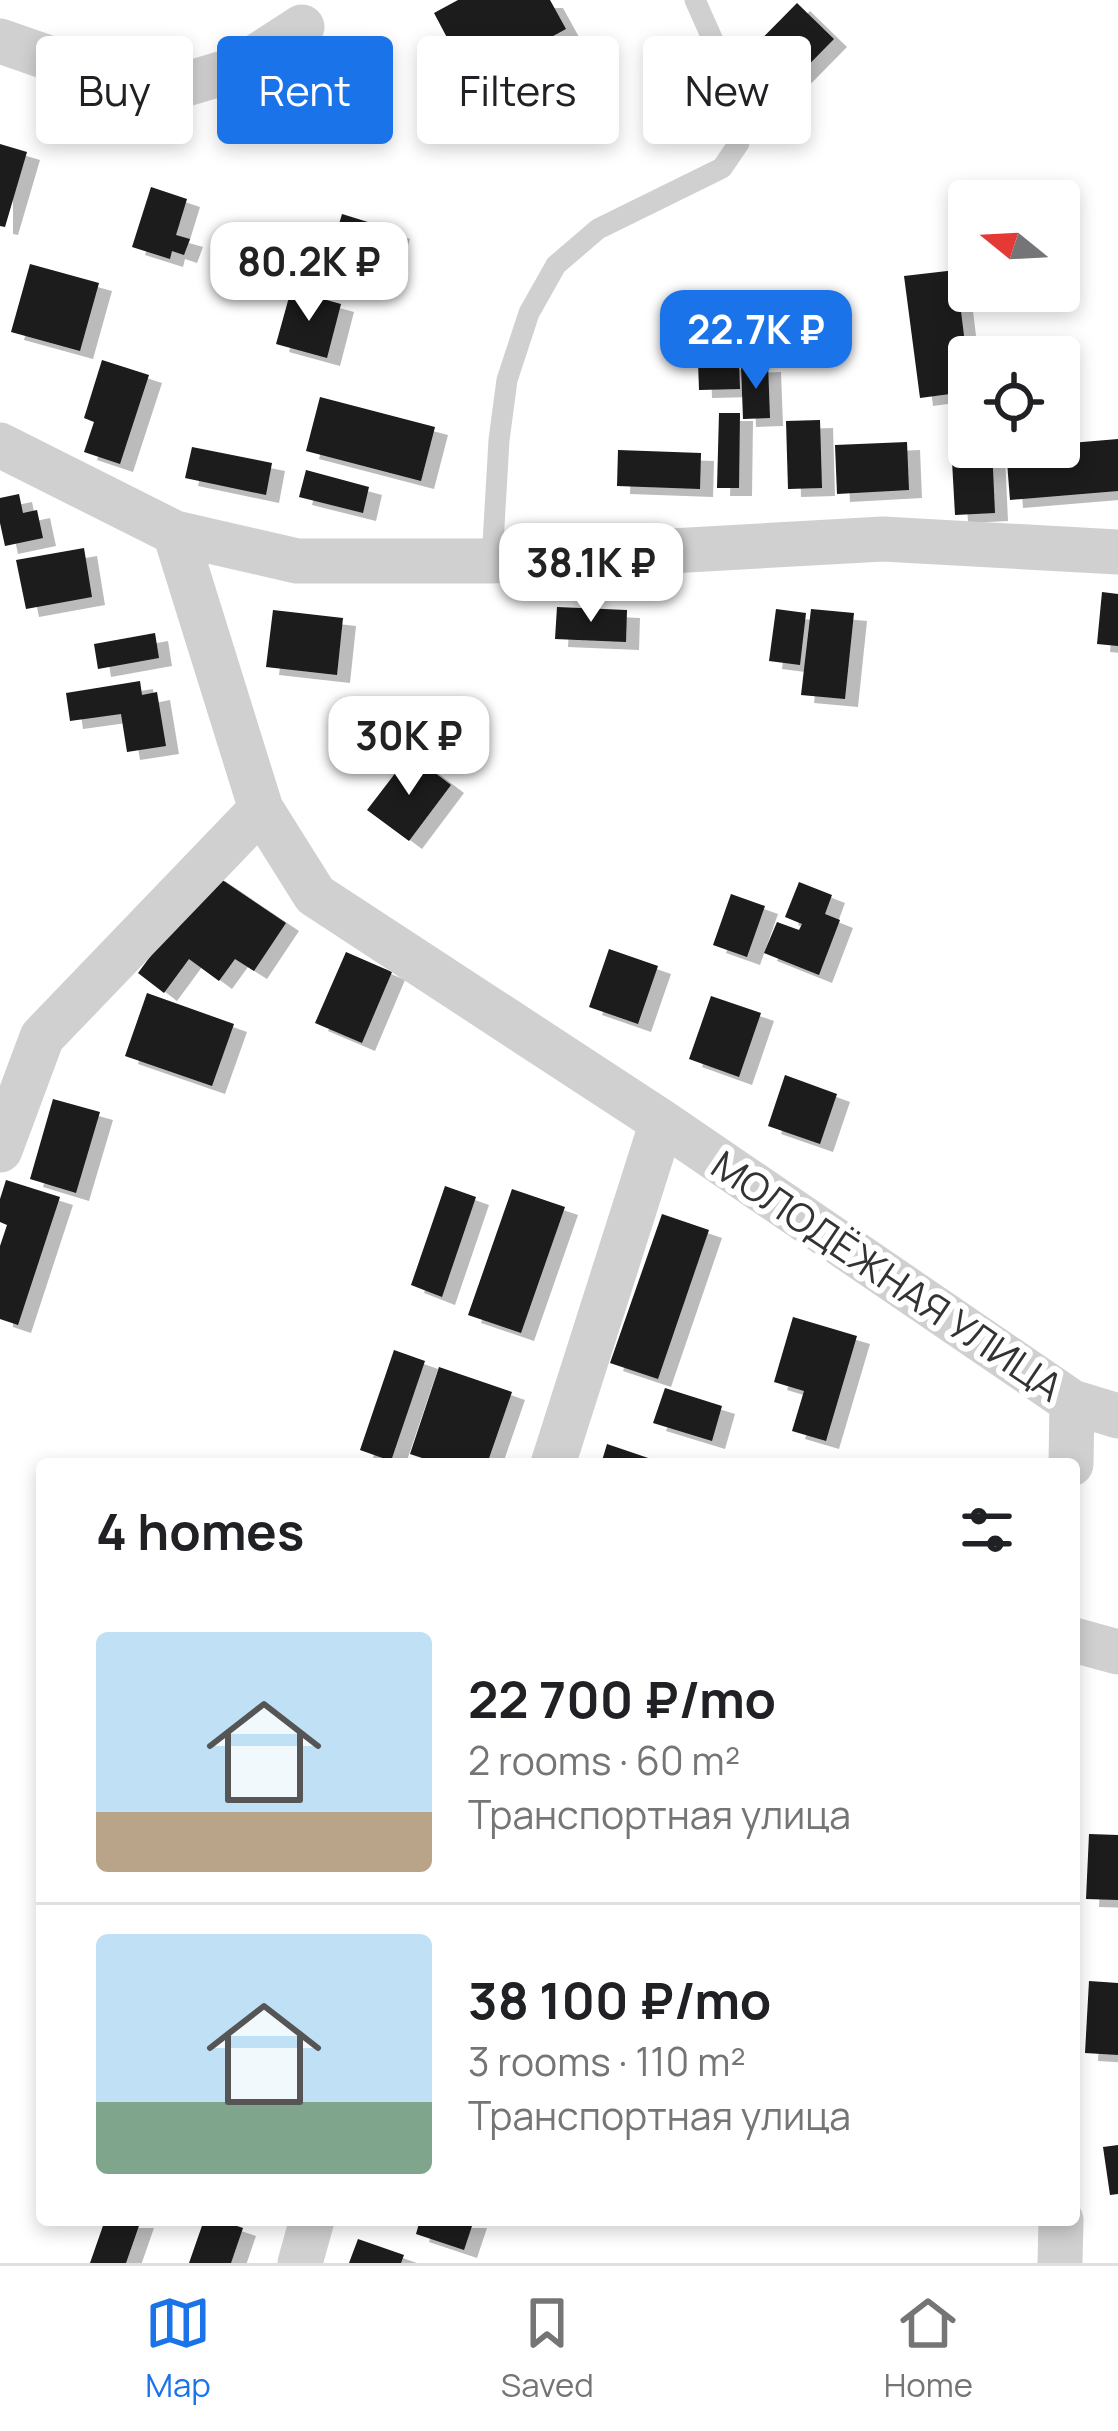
<!DOCTYPE html>
<meta charset="utf-8">
<style>
:root{--surface:#fff;--page:#f6f6f6;--text:#202124;--muted:#757577;--line:#e0e0e0;--accent:#1a73e8}
body{margin:0;font-family:Manrope,sans-serif;background:var(--page);color:var(--text);height:100vh;display:flex;flex-direction:column;font-size:45px;white-space:nowrap}
*{box-sizing:border-box;margin:0}
p{font-size:39px;color:var(--muted)}
.icon{flex:none;width:66px;height:66px;fill:none;stroke:currentColor;stroke-width:2;stroke-linecap:round;stroke-linejoin:round}
.map{position:relative;flex:1;overflow:hidden}
.sheet{position:absolute;left:36px;top:1458px;width:1044px;height:768px;display:flex;flex-direction:column;background:var(--surface);border-radius:12px;box-shadow:0 6px 18px #0003}
.sheet>*{flex:none}
.banner{position:absolute;left:36px;top:36px;width:1047px;height:108px;display:flex;gap:24px}
.needle{width:78px;rotate:288deg}
.buttons{position:absolute;left:948px;top:180px;display:grid;gap:24px}
.buttons a{display:grid;place-items:center;width:132px;height:132px;border-radius:12px;background:var(--surface);box-shadow:0 6px 18px #0003;font-size:60px}
.price{position:absolute;translate:-50% -102px;padding:0 27px;border-radius:24px;background:#fff;color:#222;font-size:39px;line-height:78px;filter:drop-shadow(0 3px 6px #0008)}
.price::after{content:'';position:absolute;left:50%;top:72px;width:36px;height:27px;margin-left:-18px;background:inherit;clip-path:polygon(0 0,100% 0,50% 100%)}
.price.current{background:var(--accent);color:#fff}
ul{padding:0;list-style:none}
li{display:flex;align-items:center;gap:36px;height:300px;padding:0 60px}
li+li{border-top:3px solid var(--line)}
li span{display:grid;place-items:center;flex:none;width:336px;height:240px;border-radius:12px;color:#555}
li>.icon{margin-inline-start:auto}
span .icon{width:144px;height:144px;fill:#fffc;stroke-width:1}
li b{font-size:51px}
h2{display:flex;justify-content:space-between;align-items:center;height:144px;padding:0 60px;font-size:51px}
.tag{padding:0 42px;border-radius:12px;background:var(--surface);box-shadow:0 6px 18px #0003;font-size:42px;line-height:108px}
.tag.current{background:var(--accent);color:#fff}
.menu{display:flex;justify-content:space-around;align-items:center;height:168px;border-top:3px solid var(--line);background:var(--surface);font-size:33px;color:var(--muted)}
.menu a{display:grid;justify-items:center;gap:6px}
.menu .current{color:var(--accent)}
.map>svg:first-child{display:block}
.building{fill:#1a1a1a;filter:url(#shadow)}
.lines{fill:none;stroke-linecap:round;stroke-linejoin:round}
.service{stroke:#d0d0d0;stroke-width:21}
.minor{stroke:#d0d0d0;stroke-width:45}
.labels{text-anchor:middle;stroke-width:12;stroke-linejoin:round;paint-order:stroke}
.street-label{font-size:39px;fill:#333;stroke:#fff}
</style>
<div class="map">
<svg width="1118" height="2263" viewBox="0 0 1118 2263">
<defs>
<filter id="shadow"><feDropShadow dx="13" dy="8" stdDeviation="0" flood-color="#0004"/></filter>
</defs>
<rect width="100%" height="100%" fill="#fff"/>
<path class="building" d="M458,0H550L566,29L470,81L434,13Z
M797,3L834,39L776,98L739,62Z
M0,144L27,152L5,227L0,226Z
M151,187L187,199L176,235L190,239L184,255L172,251L170,259L132,247Z
M342,214L397,231L385,268L331,251Z
M30,264L99,283L80,351L11,332Z
M956,270L969,377L948,379L950,394L920,398L904,276Z
M291,290L341,304L327,358L276,344Z
M102,360L149,375L120,464L84,452L94,422L84,418Z
M739,361L740,389L699,390L698,362Z
M768,364L770,418L743,419L741,365Z
M320,397L435,427L421,481L306,451Z
M719,413H740L739,488H717Z
M820,420L822,488L788,489L786,421Z
M969,424V447H992L995,513L955,515L950,425Z
M1118,439V491L1010,500L1006,449L1059,447V444Z
M907,442L909,490L837,494L835,445Z
M192,447L272,463L266,495L185,478Z
M618,450L701,453L700,489L617,486Z
M306,470L369,487L363,513L299,497Z
M19,494L23,513L37,510L43,538L5,546L0,523V498Z
M84,548L92,597L26,609L16,560Z
M1102,592L1118,594V646L1097,644Z
M557,607L627,610L626,642L555,639Z
M776,609L806,613L800,665L769,661Z
M811,609L854,613L845,699L801,695Z
M273,610L343,618L337,675L266,667Z
M155,633L159,658L98,669L94,644Z
M140,681L142,695L157,692L166,746L127,752L121,714L70,721L66,693Z
M410,754L451,785L409,841L367,810Z
M212,873L286,923L254,971L235,959L219,981L189,959L164,993L138,973Z
M799,882L832,895L825,914L840,920L819,975L764,953L777,922L799,930L802,924L785,917Z
M731,894L765,906L747,957L713,945Z
M609,949L658,966L638,1024L589,1007Z
M346,952L392,972L362,1043L315,1023Z
M147,993L234,1024L212,1086L125,1056Z
M711,996L761,1013L739,1077L689,1059Z
M785,1075L837,1094L820,1144L768,1126Z
M53,1099L100,1112L76,1193L30,1179Z
M6,1180L60,1197L18,1325L0,1319V1246L7,1225L0,1222V1199Z
M445,1186L476,1197L442,1297L411,1285Z
M512,1189L565,1207L521,1333L468,1315Z
M662,1214L709,1230L658,1379L610,1363Z
M793,1317L857,1336L826,1441L792,1431L804,1391L774,1382Z
M394,1350L425,1361L391,1461L360,1450Z
M439,1367L512,1392L487,1464H440L410,1454Z
M665,1388L722,1406L712,1441L653,1423Z
M607,1444L663,1463V1464H601Z
M1089,1834L1118,1835V1900L1086,1899Z
M1089,1981L1118,1983V2055L1085,2053Z
M1118,2145V2194L1110,2195L1103,2147Z
M105,2220H141L126,2263H90Z
M204,2220H219L243,2228L231,2263H189Z
M420,2220H474L464,2250L416,2234Z
M358,2239L404,2255L401,2263H349Z"/>
<g class="lines">
<path class="service" d="M492,561L499,440L507,380L529,313L556,265L598,229L722,168L739,143L744,110L695,0"/>
<path class="minor" d="M0,41L133,87L183,85L237,69L302,27
M0,445L175,533L297,561H492L883,539L1118,552
M175,533L261,809L315,895L662,1122L1072,1402L1118,1416
M0,1150L42,1037L261,809
M553,1464L662,1122
M1071,1464L1072,1402
M1074,1640L1118,1652
M300,2263L312,2220
M1060,2263L1061,2220"/>
</g>
<g class="labels">
<g class="street-label">
<text transform="translate(887 1276) rotate(34)" y="14">МОЛОДЁЖНАЯ УЛИЦА</text>
</g>
</g>
</svg>
<div class="buttons">
<a><svg class="needle" viewBox="-14 -14 28 28"><path d="M0-13l5 13h-10z" fill="#e53935"/><path d="M0 13l5-13h-10z" fill="#757577"/></svg></a>
<a><svg class="icon" aria-label="locate" viewBox="0 0 24 24"><circle cx="12" cy="12" r="6"/><path d="M12 2v4M12 18v4M2 12h4M18 12h4"/></svg></a>
</div>
<b class="price" style="left:309px;top:324px">80.2K ₽</b>
<b class="price current" style="left:756px;top:392px">22.7K ₽</b>
<b class="price" style="left:591px;top:625px">38.1K ₽</b>
<b class="price" style="left:409px;top:798px">30K ₽</b>
<div class="banner">
<a class="tag">Buy</a>
<a class="tag current">Rent</a>
<a class="tag">Filters</a>
<a class="tag">New</a>
</div>
<section class="sheet">
<h2>4 homes<svg class="icon" aria-label="filters" viewBox="0 0 24 24"><path d="M4 7h16M4 17h16"/><circle cx="9" cy="7" r="2"/><circle cx="15" cy="17" r="2"/></svg></h2>
<ul>
<li><span style="background:linear-gradient(#bfe0f5 75%,#b9a48a 0)"><svg class="icon" aria-label="home" viewBox="0 0 24 24"><path d="M3 11l9-7 9 7M6 9v11h12V9"/></svg></span><div><b>22 700 ₽/mo</b><p>2 rooms · 60 m²</p><p>Транспортная улица</p></div></li>
<li><span style="background:linear-gradient(#bfe0f5 70%,#7fa58c 0)"><svg class="icon" aria-label="home" viewBox="0 0 24 24"><path d="M3 11l9-7 9 7M6 9v11h12V9"/></svg></span><div><b>38 100 ₽/mo</b><p>3 rooms · 110 m²</p><p>Транспортная улица</p></div></li>
</ul>
</section>
</div>
<nav class="menu">
<a class="current"><svg class="icon" aria-label="map" viewBox="0 0 24 24"><path d="M3 6l6-2 6 2 6-2v14l-6 2-6-2-6 2zM9 4v14M15 6v14"/></svg>Map</a>
<a><svg class="icon" aria-label="saved" viewBox="0 0 24 24"><path d="M7 4h10v16l-5-4-5 4z"/></svg>Saved</a>
<a><svg class="icon" aria-label="home" viewBox="0 0 24 24"><path d="M3 11l9-7 9 7M6 9v11h12V9"/></svg>Home</a>
</nav>
